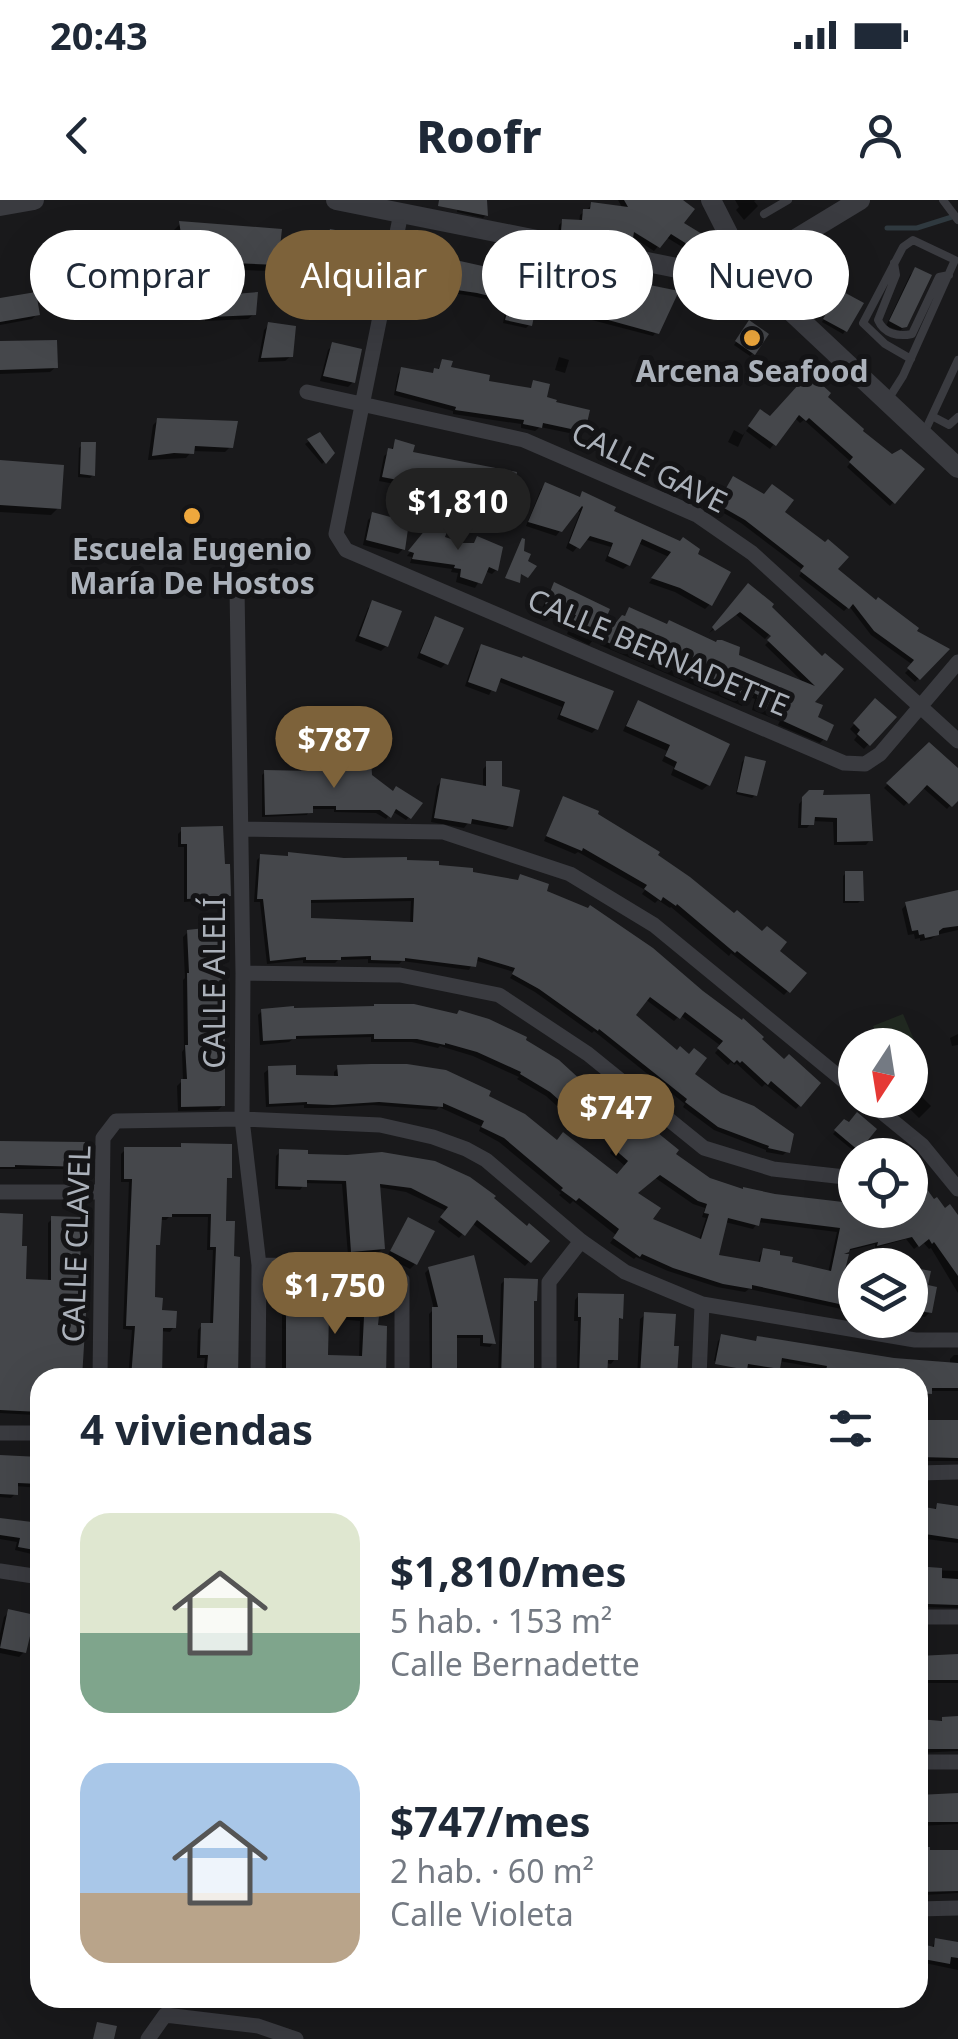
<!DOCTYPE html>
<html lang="es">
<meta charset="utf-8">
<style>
:root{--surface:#fff;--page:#f2f2f3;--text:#1f2937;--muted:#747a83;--accent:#7d623a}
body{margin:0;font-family:"Noto Sans",sans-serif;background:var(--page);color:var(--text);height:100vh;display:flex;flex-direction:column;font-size:38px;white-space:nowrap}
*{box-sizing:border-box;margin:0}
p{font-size:32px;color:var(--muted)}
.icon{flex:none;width:55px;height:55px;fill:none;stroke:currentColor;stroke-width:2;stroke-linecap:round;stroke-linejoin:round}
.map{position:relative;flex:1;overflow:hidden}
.panel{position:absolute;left:30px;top:1168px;width:898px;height:640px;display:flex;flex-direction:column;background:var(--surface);border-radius:30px;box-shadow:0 10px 40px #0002}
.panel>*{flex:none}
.guide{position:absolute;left:30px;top:30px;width:900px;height:90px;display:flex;gap:20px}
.needle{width:65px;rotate:192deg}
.fabs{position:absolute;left:838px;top:828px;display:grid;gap:20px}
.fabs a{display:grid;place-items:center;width:90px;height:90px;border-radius:50%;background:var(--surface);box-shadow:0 10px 40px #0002;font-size:50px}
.price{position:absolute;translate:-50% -85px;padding:0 22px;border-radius:35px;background:var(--accent);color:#fff;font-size:32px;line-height:65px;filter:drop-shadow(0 2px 5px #0008)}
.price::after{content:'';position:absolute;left:50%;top:60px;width:30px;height:22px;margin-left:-15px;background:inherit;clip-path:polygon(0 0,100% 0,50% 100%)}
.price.current{background:#222;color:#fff}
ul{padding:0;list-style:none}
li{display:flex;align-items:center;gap:30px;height:250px;padding:0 50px}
li span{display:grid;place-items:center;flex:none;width:280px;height:200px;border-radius:30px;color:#555}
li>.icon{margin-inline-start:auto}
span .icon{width:120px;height:120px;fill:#fffc;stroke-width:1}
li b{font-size:42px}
h2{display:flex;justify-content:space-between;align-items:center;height:120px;padding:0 50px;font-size:42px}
.chip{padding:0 35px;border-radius:45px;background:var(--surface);box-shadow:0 10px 40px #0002;font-size:35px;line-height:90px}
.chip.current{background:var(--accent);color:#fff}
.status{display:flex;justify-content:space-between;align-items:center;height:70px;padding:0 50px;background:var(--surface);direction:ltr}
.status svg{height:28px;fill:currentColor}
header{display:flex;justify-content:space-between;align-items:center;height:130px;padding:0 50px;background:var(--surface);font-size:45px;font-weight:800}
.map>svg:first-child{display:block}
.green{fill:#212921}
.shadow{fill:#0007;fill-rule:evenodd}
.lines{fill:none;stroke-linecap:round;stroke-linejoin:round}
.stream{stroke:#2f393f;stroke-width:5}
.building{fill:#45474b;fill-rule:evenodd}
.service{stroke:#3a3b40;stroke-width:8}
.minor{stroke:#3a3b40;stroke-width:15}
.tertiary{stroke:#3a3b40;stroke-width:20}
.poi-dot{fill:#efa83d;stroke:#141416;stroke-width:4}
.labels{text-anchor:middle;stroke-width:10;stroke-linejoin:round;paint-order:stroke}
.poi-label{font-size:30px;font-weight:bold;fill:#abb1ba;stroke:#141416}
.street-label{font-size:30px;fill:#abb1ba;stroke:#141416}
</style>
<div class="status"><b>20:43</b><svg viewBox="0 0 49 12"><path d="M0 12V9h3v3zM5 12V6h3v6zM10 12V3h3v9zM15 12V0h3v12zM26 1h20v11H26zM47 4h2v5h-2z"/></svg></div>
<header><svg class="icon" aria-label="back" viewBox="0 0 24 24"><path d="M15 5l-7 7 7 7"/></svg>Roofr<svg class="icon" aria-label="person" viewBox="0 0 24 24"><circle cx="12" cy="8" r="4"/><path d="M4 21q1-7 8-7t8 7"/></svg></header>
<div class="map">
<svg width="958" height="1839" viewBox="0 0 958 1839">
<rect width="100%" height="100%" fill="#19191b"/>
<path class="green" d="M903,814L926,868L910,875V845H881L873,826Z"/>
<path class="shadow" d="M459,0H484L486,15L483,18L457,12Z
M618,0H679L680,23L696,49L692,53L666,37L654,51L631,36L630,43L626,47L558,34L559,25L563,21L579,23L580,15L592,5L623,9Z
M735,0H756L754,1L758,6L744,20L736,10L739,7Z
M180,24L276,64L269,71L178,68L173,31Z
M330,31L336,40L372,69L369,72L348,68L349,60L307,50L313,35L326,39Z
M416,54L485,69L489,65L509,78L629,101L632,88L636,84L656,132L653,136L588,119L589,114L534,105L530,124L526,128L503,123L507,104L472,96L406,86L413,58Z
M915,70L905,126L900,131L886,126L910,75Z
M838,96L845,131L843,134L822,122Z
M211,99L254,114L248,119L205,121L206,104Z
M0,100L37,114L32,119L0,125Z
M269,125L291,156L285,161L258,162L264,130Z
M747,126L753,153L750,156L734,145Z
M0,144L56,167L50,172L0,174Z
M333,145L353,182L348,187L320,181L328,150Z
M559,157L569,160L565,173L555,170Z
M442,161L448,169L486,183L529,190L534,183L544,199L583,231L579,235L540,227L535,231L521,228V224L453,214V211L394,195L398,174L402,169L430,175L437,171Z
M824,197L892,257L922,269L890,306L847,267L851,262L804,220L800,223L794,217L770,249L746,231L757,216L770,219Z
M158,220L230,247L225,252L192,251L186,258L148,260L153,225Z
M734,230L743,235L745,232L738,247L728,242Z
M319,235L332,253L322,264L305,244Z
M396,242L410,254L509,299L505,304L467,296L466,303L462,307L430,298L432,291L379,281L384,256L390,251Z
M82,245L93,275L90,278L78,277L79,248Z
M0,263L58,308L51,315L0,312Z
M730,283L782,312L835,369L913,431L946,449L915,482L905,473L913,465L871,435L849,406L844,411L799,376L803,370L741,323L715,308Z
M545,285L680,343L710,404L705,409L675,392L649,383L669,357L638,343L628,365L623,369L605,361L611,347L584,339L573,352L566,348L580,312L576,310L556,336L526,326L541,289Z
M373,315L403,349L398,354L363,345L368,320Z
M426,332L442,339L496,370L492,374L485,371L475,388L456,382L458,373L451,372L452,369L410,363L412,357L407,356Z
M554,385L568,390L593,440L589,445L567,434L574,418H549L551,414L542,409L550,390Z
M748,387L822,460L811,503L814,519L824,539L820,543L778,525L780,521L752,510L755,499L749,497L742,506L600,445L630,410L805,484L765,445L778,433L774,429L765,439L735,414L709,433Z
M373,403L386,446L381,451L355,441L368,408Z
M436,419L446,463L441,468L417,458L431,424Z
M482,447L522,460L596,529L592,533L557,519L562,507L497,481L489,495L465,486L477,451Z
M875,501L893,517L864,549L854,540L857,536L850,529Z
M638,503L726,545L708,585L702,590L671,575L674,567L662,561L667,551L623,531L634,508Z
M745,559L755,595L752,598L736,594L742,562Z
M356,561L369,576L393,593L409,617L406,620L392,611L386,619L376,613L334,612V609H310L307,615L262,617V575L265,572L333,571L337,568L352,567Z
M488,564L499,588L511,625L506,630L468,623L464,628L431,622L437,586L442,581L483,588V569Z
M904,568L958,572L956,599L947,609L922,587L904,606L884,588Z
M810,592L821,598L870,640L866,645H834L833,622L812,621L807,628H798L799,604Z
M564,599L594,615L654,656L804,773L784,795L731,753L729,756L671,707L670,708L658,700L655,703L642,694L645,690L578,652L575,654L544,641L560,603Z
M182,630L228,695L224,699L184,702V647H178V634Z
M289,655L436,668L516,682L520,677L758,839L784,863L818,883L796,909L765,884L762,887L736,863L735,865L731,862L728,865L715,853L721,846L680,815L674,821L645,799L632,815L691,874L787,951L783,955L766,952V950L714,930L683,907L685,904L594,831L592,833L535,792L510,778L514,772L474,760L469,770L402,761L399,764L368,763V759L338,760L335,763H303V760L267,764L260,702H254L257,660L261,656L285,658ZM411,701L410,724L308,721V703Z
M846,673L861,700L858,703H843V676Z
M958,693V730L936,735L931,739L920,741V738L915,739L914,734L908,735L902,709L907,704Z
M188,732L222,740L218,744L223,905L218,910L178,911L177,886L183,880L182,852L184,849L183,780L185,778L183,737Z
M262,811L522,841L709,980L742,991L843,1004L855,1002V1010H910V981L944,1012L958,1019V1093L931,1048L929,1049L923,1042L914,1049L906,1039L875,1048V1044L847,1051L842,1056V1073L855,1074V1107H849L846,1110L749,1089L745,1092L717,1087L668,1071L636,1057L634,1059L610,1043L616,1035L573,1001L570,1004L559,995L561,993L499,942L479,931L481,926L439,907L436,910L373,905L327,908H304V905L266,907L264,873L269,869L294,878H334V872L338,868L485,897L556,943L616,977L625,966L610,953L615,946L593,929L588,934L546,896L517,879L519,877L473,856L440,846L438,848L412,842H371V837L293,839L289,842L260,845L258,815ZM654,977L693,1004L705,1008L702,1017L706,1018L699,1040L649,1021L635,993ZM725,1022L753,1029L758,1022L837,1032L828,1073L789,1064L764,1050L760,1055L758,1064L716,1057Z
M958,834V845L952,846L950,838Z
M921,896L931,906L919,918L909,908Z
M844,922L874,929L855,952L833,934Z
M0,943L82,966L79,969H0Z
M182,945L229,977L224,981V1023L235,1178H203L205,1158H197L198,1130L202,1125L210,1126L213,1050H207L208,1017H169L166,1020H159L158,1044L153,1048V1100L160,1112L174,1127L170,1132L160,1131L159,1178H128L132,1130L123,1129L129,982H121V954L125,950H177Z
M280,952L490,999L547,1042L525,1066L472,1023L459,1038L438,1022L446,1011L406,992L378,987L383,1048L379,1052L348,1055L342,984L305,983L300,990L275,989L276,956Z
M0,1015L19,1048L23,1082L48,1083V1023L52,1019L79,1020L40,1178V1210L34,1215L0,1213Z
M404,1025L415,1064L410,1069L387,1057Z
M429,1069L493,1143L490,1147L480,1146V1138H454L455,1178H430L429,1114L434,1109L425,1073Z
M910,1077L930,1112L925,1117L910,1114Z
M505,1080L531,1103V1178H498L501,1084Z
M296,1095L378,1100L376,1128L383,1178H282V1110L287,1105H291V1099ZM326,1118L360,1121L359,1159L326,1158Z
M579,1095L621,1118L616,1122L615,1159L611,1164L605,1163V1178H577L578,1121H574L575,1100Z
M645,1115L671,1148L676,1149L674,1178H637L640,1119Z
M722,1137L754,1143L758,1139L894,1161L950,1165V1159L954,1155H958V1197V1191H930L926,1197H918V1178H823L824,1169L779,1161L778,1168L774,1172L714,1161L718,1141Z
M918,1217L924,1218L923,1222L958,1223V1261H923L918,1265Z
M0,1258L40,1260V1288L15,1286V1294L11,1298L0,1297Z
M937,1306L958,1309V1343L918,1338V1309L932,1311Z
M0,1320L40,1326V1356L15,1350L17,1342L0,1339Z
M958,1366V1408L924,1407V1401H918V1373H926L929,1370L958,1371Z
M9,1412L24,1452L19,1457L0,1453V1434L4,1417Z
M918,1457H958V1483H924L923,1487L918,1490Z
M943,1519H958V1551L918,1553V1521L939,1523Z
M958,1596V1624L918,1626V1597Z
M918,1649L928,1650L927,1653H958V1693L924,1695L918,1698Z
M936,1740L958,1744V1770L920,1762L918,1774V1746L931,1749Z"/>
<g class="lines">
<path class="stream" d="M887,28H917L955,16"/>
</g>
<path class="building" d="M439,0H487L488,16L438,6Z
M624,0H683L695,9L684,23L707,37L698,51L671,34L660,48L634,32L632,44L561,31L562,19L582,20L583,9H590L591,2L628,7Z
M179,21L282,29L278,65L185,61Z
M330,29L341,31L340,38L378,45L374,70L349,66L351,58L309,47L313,32L328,36Z
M415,51L487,67L488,62L514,68L512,76L630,99L635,82L679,91L659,134L590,115L591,111L537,102L532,126L505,120L510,101L477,93L409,83Z
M915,67L932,75L907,127L902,128L889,121Z
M840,90L864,103L847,132L823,119Z
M36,92L40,115L0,122V98Z
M258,92L256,115L210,117V96Z
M749,120L769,134L755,155L735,141Z
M268,122L296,126L293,157L261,158Z
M57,140L58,168L0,170V141Z
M332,142L362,149L355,183L323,176Z
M442,159L453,161L451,167L490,175L489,181L531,188L533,180L550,184L547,197L557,200L556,202L590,210L585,232L543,223L542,228L523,224L524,220L455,210L456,207L396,191L401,167L433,173L434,168L439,169Z
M809,173L831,193L828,197L864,229L863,231L892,254L901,249L925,269L895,304L849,262L853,257L809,218L806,221L799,215L776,246L748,226L760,209L770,216Z
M157,218L238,221L233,248L195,246L194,254L174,253L152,256Z
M320,232L335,253L326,264L307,239Z
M395,239L415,245L413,252L517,272L512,300L470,292L469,304L433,293L435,287L382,277L388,248L393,249Z
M81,242H96L95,276L80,274Z
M0,260L64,265L61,309L0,305Z
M733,276L764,294L772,284L794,300L785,312L825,342L828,339L849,357L838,369L876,400L878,397L919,428L917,431L950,449L920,480L907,468L914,460L874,431L853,404L849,409L800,371L804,366L745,320L717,304Z
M545,282L580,297L582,291L616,307L614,311L680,341L683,337L700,349L698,354L731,372L712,406L680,388L651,378L671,352L642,339L630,366L608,356L613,343L590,336L580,349L569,343L583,307L582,306L562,332L528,322Z
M372,312L409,322L405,350L366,340Z
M430,324L448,329L445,337L463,343H474L477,336L503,347L498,371L489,367L482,384L460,377L461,369L454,368L455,365L412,359L414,353L408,351Z
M522,338L525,339L524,351L531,354L528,361L537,366L528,378L521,374L520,383L505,378Z
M554,382L610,409L596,442L569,429L576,415L550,414L554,409L545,404Z
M748,383L774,404L772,407L822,456L825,453L844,469L815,502L823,505L818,517L834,525L827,541L781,520L782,517L755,506L758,495L754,493L749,503L602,440L622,415L625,416L629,407L667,424L669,420L716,442L717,440H722L740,447L739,455L815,486L767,440L771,436L740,412L715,431L712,427Z
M372,400L402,411L388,447L359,436Z
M435,416L464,428L448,465L420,453Z
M481,444L522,458L523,456L614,491L598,530L560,515L565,502L501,478L496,492L468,482Z
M875,498L897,517L870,546L857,534L860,530L853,523Z
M638,500L730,544L710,586L674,569L677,562L665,556L670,545L626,526Z
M929,542L958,568V601L952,607L927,585L909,604L886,583Z
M745,556L766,561L757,596L737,592Z
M354,558H371L372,575L393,591L396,586L423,603L411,619L396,609L391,618L380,610H336V606H313V613L265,615L264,570L316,571V569H336V565H355Z
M486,561H502V586L520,590L513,627L472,619L471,624L434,618L441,578L486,586Z
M809,590H824L823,595L870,594L873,641L837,642V618L815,617L814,625H801L802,597Z
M563,596L599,611L598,614L660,652L658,655L690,677L734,713L737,710L762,731L767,726L787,742L780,751L807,773L790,793L737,751L735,753L677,704L676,706L663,697L661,701L644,689L647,685L583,648L582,651L546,636Z
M223,626L225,664H230L231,696L187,699V644H181V627Z
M288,652L344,658L407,657V660L439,661V665L473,668V672L518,680L520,674L549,684L547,691L588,708L590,705L653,748L703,791L742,820L743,818L764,837L762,839L784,859L789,854L821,883L801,907L771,881L768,885L742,861L740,863L737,860L734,863L717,848L723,841L685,812L680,819L650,797L636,815L677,850L680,846L689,854L694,848L707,858L695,874L721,893L754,906L794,934L790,953L768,948L769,946L718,927L685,902L687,899L599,829L598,831L539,789L512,774L515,768L478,757L476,767L405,758V761L371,760V756L341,757V760H306V757L270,761L263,699H257L260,654L288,656ZM414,698L413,722L311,718V700Z
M845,671H863L864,701H845Z
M958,690V726L943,728L939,731V735L925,738L924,734L919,735L918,730L912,731L905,702Z
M223,726L225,741H220L226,838H225V906L181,907V879H187L185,845H188L187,773H189L187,730Z
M374,804H414L457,814L459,810L489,819L527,837L526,840L559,860L595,893L597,891L624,912L626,909L637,918L639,915L655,927L653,929L679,950L676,954L710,978L743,989V987L775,994L843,1002L855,999V1010H910V966L934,999L937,997L945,1008L950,1004L958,1015V1076L934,1042L932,1044L929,1039L919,1047L912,1037L877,1046L878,1042L850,1049L849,1052L844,1054H849L845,1070L855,1072V1104L853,1107L752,1085V1089L723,1084L673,1068L642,1054L640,1057L613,1038L619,1029L579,998L576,1001L561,990L563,988L504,938L481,927L484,921L443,903V907L379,902L333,905L307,904V902L269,904L268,866L296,865V875L338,876L337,865L371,864H407L446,870L491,891L489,896L525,914L557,940L563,932L617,974L628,961L612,947L617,941L598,926L594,931L550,892L520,874L521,872L477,852L445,843V845L417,839H374V834L296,836V839L263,841L261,809L294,806V808L374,806ZM660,975L698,1001L707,1004L704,1013L709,1014L701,1039L653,1019L661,1008L638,993ZM728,1018L759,1026L761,1018L840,1028L831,1071L792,1062L793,1057L780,1055V1051L763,1048L760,1062L719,1055Z
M857,912L877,929L859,951L834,930L844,919L849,922Z
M0,941L85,942L84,967L15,965V967H0Z
M181,943L232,944V978H227L226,1021H235L234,1056L240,1057L238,1178H206L208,1155H200L201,1123H213L216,1047H210L211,1014H172V1017H162L160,1045H156L155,1097L163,1098L162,1110L177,1111L176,1128H163L162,1178H131L135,1126H126L132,979H124V947H181Z
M279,949L308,950V954L347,955L382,952L435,961L470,977L496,996L494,998L527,1026L529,1023L550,1041L531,1063L477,1020L465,1036L440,1017L448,1007L411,988L380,984L385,1049L351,1052L346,981L307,980V987L278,986Z
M0,1013L23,1014L22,1046H27L26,1079L51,1080V1016L81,1017L80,1082H83L82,1113H86L82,1178H40V1212L0,1210Z
M408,1017L435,1031L417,1065L390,1051Z
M474,1055L496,1144L483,1143V1135H457V1173H432V1107H438L428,1067Z
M910,1067L931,1071L928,1085L937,1087L932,1113L910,1110Z
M504,1078L538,1079L537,1101H534V1178H501Z
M295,1092L381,1098L378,1125L387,1126L386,1178H286V1103H295ZM329,1115L364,1117L362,1156L328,1155Z
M578,1093L624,1094L623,1119L619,1118L618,1160H608L607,1178H579L581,1117H578Z
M644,1112L676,1114L674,1146H679L677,1177L640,1175Z
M721,1134L756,1141L757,1136L894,1158L958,1163V1188H932V1194L918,1193V1178H824L827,1166L782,1158L780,1169L748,1164L747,1170L715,1164Z
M918,1220H958V1258L918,1257Z
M0,1255L40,1257V1284L18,1283V1295L0,1294Z
M937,1303L958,1306V1339L918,1333V1306L936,1309Z
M0,1318L40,1323V1351L18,1347L20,1338L0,1335Z
M928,1367L942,1368V1378L958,1379V1405L927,1404V1398L918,1397V1370L928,1371Z
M8,1409L35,1415L26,1453L0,1448Z
M958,1454V1480H918V1456Z
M958,1516V1549H918V1519L942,1521V1517Z
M958,1593V1622H918V1595Z
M918,1647H930V1650H958V1691L918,1692Z
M935,1738L958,1742V1758L951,1757L950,1764L918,1758V1743L934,1747Z
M97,1822L117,1826L114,1839H93Z"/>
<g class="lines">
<path class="service" d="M943,0L958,20
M764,14L788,0
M894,63L896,75L878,120C884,134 898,137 912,134L939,77L949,75
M889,198L903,176L955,60L913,40L903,47L863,123L885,144L911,159
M932,216L949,225L958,217
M925,231L958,160"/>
<path class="minor" d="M401,13L336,334L346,350L844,563L865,564L880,554L958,462
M307,192L524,240L697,315L752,353L958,541
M237,388L243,773L242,919L259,1065L258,1178
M241,629L443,632L570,674L654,725L855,890
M243,773L400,775L499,795L588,854L704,948L773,969L845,977L855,974
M867,900L922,945L958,989
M0,992H101
M259,1065L384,1066L402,1080V1178
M100,1178L103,938L116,921L242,919L380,925L433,937L466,949L486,960L581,1041L625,1072L702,1104L915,1140H958
M549,1178V1082L581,1041
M699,1178L702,1104
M0,1233H40
M918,1273L958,1272
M0,1371L40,1377
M918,1417H958
M918,1562H958
M918,1709L958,1708
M148,1839L165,1815L258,1826L296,1839"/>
<path class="tertiary" d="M336,0L677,68L746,69L860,0
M711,0L746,69L958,268
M0,6L34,0"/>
</g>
<g class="poi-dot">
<circle cx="752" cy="138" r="10"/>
<circle cx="192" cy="316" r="10"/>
</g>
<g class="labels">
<g class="poi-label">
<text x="752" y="182">Arcena Seafood</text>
<text x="192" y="360">Escuela Eugenio<tspan x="192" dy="34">María De Hostos</tspan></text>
</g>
<g class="street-label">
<text transform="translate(649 268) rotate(26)" y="10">CALLE GAVE</text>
<text transform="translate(658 453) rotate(23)" y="10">CALLE BERNADETTE</text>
<text transform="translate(215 783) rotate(-90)" y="10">CALLE ALELÍ</text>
<text transform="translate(77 1044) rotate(-88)" y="10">CALLE CLAVEL</text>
</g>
</g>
</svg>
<div class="fabs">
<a><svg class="needle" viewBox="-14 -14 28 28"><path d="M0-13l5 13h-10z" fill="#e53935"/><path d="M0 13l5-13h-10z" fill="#747a83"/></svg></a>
<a><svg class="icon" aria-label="locate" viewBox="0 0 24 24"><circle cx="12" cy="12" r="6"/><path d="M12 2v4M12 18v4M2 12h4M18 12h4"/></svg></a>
<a><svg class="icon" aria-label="layers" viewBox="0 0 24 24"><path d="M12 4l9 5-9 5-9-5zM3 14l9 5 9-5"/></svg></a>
</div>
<b class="price current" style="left:458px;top:353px">$1,810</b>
<b class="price" style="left:334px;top:591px">$787</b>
<b class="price" style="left:616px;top:959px">$747</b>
<b class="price" style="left:335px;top:1137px">$1,750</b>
<div class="guide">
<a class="chip">Comprar</a>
<a class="chip current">Alquilar</a>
<a class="chip">Filtros</a>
<a class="chip">Nuevo</a>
</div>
<section class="panel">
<h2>4 viviendas<svg class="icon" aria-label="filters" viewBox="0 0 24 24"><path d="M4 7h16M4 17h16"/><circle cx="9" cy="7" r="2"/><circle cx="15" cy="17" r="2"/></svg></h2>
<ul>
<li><span style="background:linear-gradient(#dfe7d0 60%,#7fa58c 0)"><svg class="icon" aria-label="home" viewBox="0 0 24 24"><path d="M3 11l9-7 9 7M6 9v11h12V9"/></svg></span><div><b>$1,810/mes</b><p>5 hab. · 153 m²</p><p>Calle Bernadette</p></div></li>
<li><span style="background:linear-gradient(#a9c7e8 65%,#b9a48a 0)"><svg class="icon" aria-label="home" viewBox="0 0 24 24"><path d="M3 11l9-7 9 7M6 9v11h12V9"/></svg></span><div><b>$747/mes</b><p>2 hab. · 60 m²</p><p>Calle Violeta</p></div></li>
</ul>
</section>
</div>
